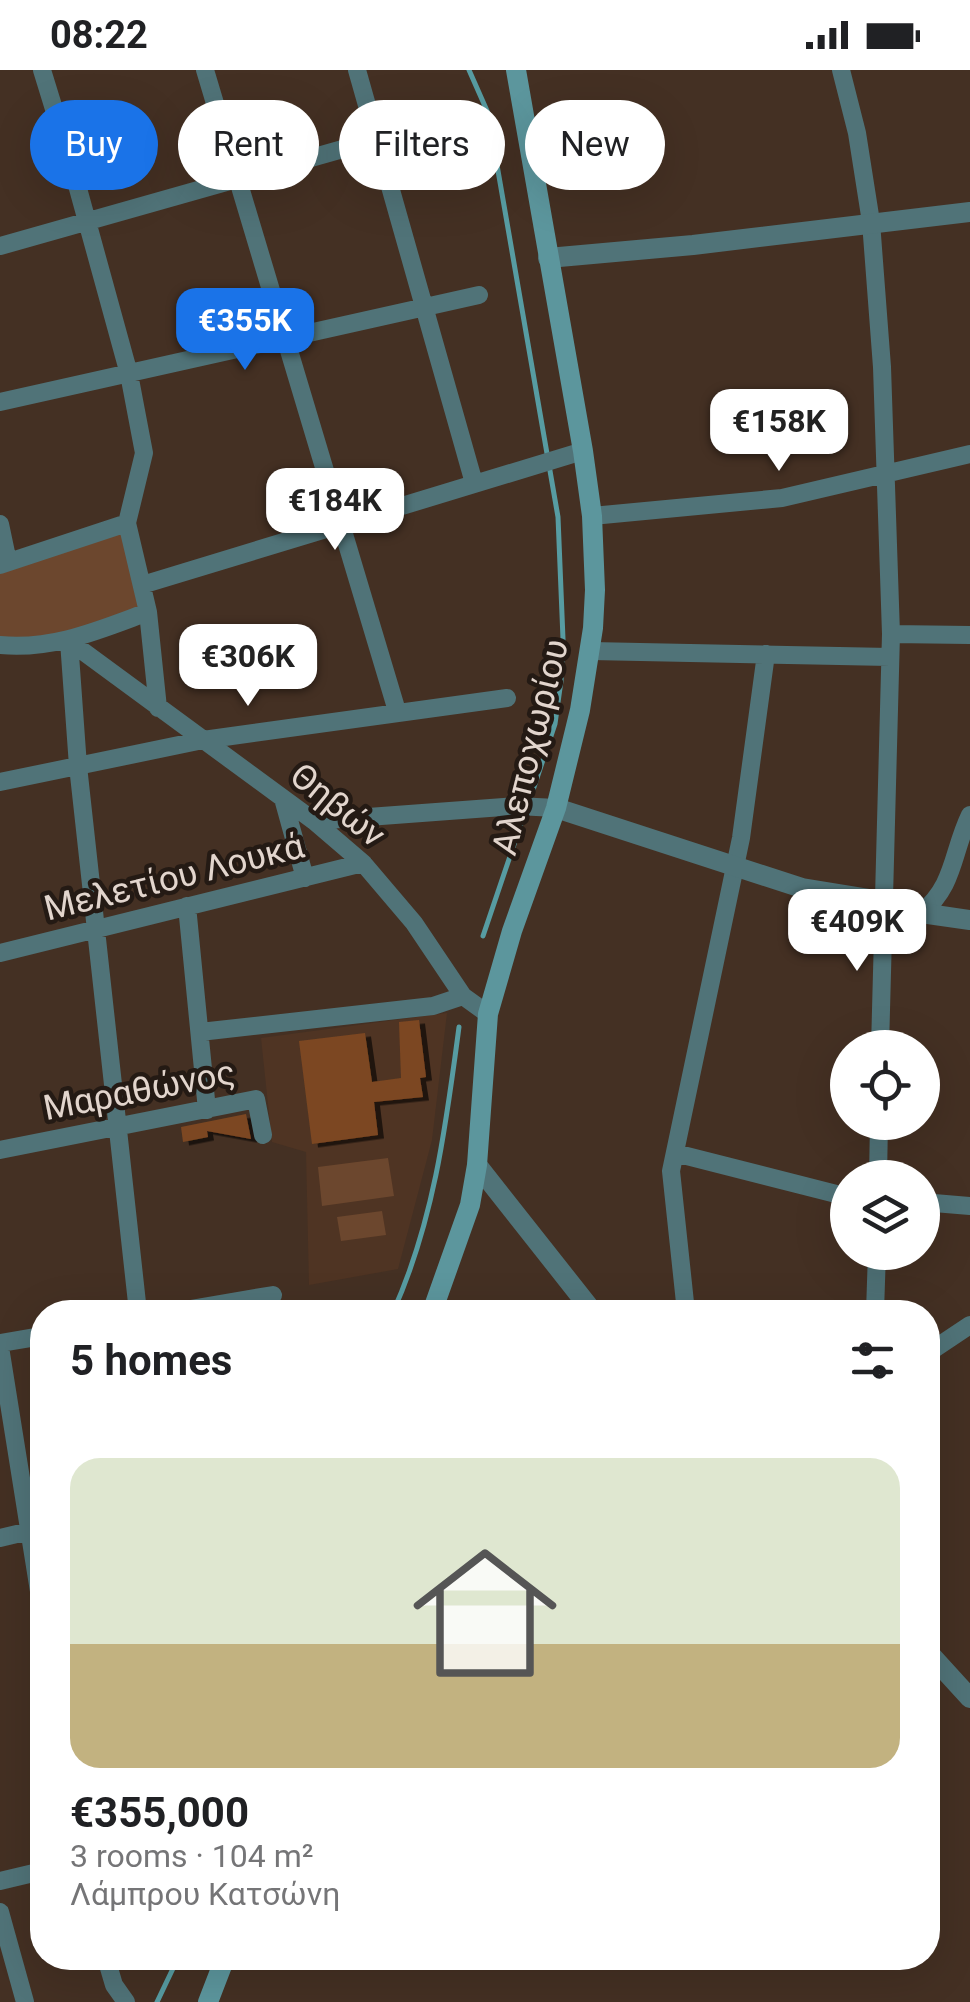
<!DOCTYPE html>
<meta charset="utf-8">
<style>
:root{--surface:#fff;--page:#f2f2f2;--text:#202124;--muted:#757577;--line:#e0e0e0;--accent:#1a73e8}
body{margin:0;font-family:Roboto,sans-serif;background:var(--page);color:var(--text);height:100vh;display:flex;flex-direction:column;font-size:38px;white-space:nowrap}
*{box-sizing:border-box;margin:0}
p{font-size:32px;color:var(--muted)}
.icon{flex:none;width:55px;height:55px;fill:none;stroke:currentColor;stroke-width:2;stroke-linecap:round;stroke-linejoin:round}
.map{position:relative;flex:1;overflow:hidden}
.details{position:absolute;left:30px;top:1230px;width:910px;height:670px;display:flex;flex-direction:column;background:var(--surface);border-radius:40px;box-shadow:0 10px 40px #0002}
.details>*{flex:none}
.banner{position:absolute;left:30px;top:30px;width:910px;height:90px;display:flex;gap:20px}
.buttons{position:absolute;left:830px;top:960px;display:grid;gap:20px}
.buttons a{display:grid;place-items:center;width:110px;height:110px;border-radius:50%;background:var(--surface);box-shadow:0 10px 40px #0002;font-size:50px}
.price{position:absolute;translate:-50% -85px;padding:0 22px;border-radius:20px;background:#fff;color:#222;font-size:32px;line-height:65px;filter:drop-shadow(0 2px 5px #0008)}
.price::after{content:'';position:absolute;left:50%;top:60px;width:30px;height:22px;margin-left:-15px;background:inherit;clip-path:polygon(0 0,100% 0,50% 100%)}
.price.active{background:var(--accent);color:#fff}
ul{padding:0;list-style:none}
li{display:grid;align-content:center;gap:20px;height:530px;padding:0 40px}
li+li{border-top:2px solid var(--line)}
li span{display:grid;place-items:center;height:310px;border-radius:30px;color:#555}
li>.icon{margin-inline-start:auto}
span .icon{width:180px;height:180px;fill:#fffc;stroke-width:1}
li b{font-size:42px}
h2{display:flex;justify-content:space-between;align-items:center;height:120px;padding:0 40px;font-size:42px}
.tag{padding:0 35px;border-radius:45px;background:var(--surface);box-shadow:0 10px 40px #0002;font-size:35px;line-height:90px}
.tag.active{background:var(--accent);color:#fff}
.status{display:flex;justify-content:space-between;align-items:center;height:70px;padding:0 50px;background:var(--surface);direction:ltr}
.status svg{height:28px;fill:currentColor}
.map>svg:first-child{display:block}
.built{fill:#4f3423}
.green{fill:#6c472e}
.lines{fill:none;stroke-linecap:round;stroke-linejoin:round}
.stream{stroke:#579ca2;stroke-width:5}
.building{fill:#7c4721;filter:url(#shadow)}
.minor{stroke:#507378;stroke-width:18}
.tertiary{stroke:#507378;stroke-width:20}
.secondary{stroke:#5c969d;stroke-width:20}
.labels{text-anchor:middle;stroke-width:9;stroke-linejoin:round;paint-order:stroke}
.street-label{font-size:35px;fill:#e2d5cd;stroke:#241a14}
</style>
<div class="status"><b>08:22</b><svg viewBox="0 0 49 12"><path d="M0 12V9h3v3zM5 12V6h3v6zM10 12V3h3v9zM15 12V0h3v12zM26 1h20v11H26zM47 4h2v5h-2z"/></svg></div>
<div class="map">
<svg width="970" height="1932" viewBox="0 0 970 1932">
<defs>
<filter id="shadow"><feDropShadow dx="6" dy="3.5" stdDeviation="0" flood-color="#0009"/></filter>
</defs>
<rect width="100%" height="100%" fill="#443023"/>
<path class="built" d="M447,943L432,1070L398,1199L309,1215L306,1082L272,1072L261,968Z"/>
<path class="green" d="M125,460L146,541L68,569L0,573V502Z
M388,1088L394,1126L322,1136L318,1097Z
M382,1141L386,1165L341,1171L337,1147Z"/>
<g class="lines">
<path class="stream" d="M469,0L488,43L558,447L563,569L561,611L555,654L529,732
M483,866L525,742
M393,1242C434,1151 446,1055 459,957
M157,1932L178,1888"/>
</g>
<path class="building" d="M419,950L426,1007L420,1008L423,1027L374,1032L378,1065L312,1074L299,971L365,963L372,1012L401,1008L399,952Z
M246,1044L251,1069L207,1061L208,1067L183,1072L181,1057Z"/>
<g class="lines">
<path class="minor" d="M42,0L74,104L129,304L144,383L127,453L148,542L158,638
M205,0L397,641
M357,0L474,413
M841,0L857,63L871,152L882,297L891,564L880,978
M0,176L438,52
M0,332L479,225
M592,446L782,428L970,384
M0,454L8,492
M0,495L127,453
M142,515L583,381
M891,564L970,565
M69,571L78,696L138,1242
M69,571L314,751L363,793L414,853L463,926L488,944
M0,575C54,580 99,560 148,542
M591,581L890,587
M0,712L203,670L507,628
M284,732L305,808
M314,751L517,736L556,738
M187,836L207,1040
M921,843C955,816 952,782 970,745
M0,883L363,793
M200,962L433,936L463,926
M0,1080L256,1029L263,1065
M675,1083L848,1127
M878,1108L879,1052
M922,1132L970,1136
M173,1242L273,1225
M686,1242L671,1101L741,768L766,584
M875,1242L877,1182
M0,1273L42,1266
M0,1277L42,1540
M928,1283L970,1255
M0,1468L42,1458
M0,1811L42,1801
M0,1842L25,1932
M106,1888L114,1915L126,1932"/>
<path class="tertiary" d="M548,188L693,175L970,142
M556,738L802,818L882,831L921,843L970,850
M477,1095L593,1242
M928,1582L970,1628"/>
<path class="secondary" d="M432,1242L470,1135L477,1095L488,944L512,861L556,738L580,640L593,558L595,520L592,446L583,381L516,0
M208,1932L225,1888"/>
</g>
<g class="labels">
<g class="street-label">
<text transform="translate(530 677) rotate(-76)" y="12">Αλεποχωρίου</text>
<text transform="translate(338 735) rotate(39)" y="12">Θηβών</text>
<text transform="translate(174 807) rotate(-14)" y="12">Μελετίου Λουκά</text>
<text transform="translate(139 1020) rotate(-11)" y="12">Μαραθώνος</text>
</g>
</g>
</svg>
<div class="buttons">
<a><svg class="icon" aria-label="locate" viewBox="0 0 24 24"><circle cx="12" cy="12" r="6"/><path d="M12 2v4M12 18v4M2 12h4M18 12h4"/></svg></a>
<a><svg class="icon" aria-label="layers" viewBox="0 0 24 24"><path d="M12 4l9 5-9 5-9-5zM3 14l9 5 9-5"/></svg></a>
</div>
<b class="price active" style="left:245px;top:303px">€355K</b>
<b class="price" style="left:779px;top:404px">€158K</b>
<b class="price" style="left:335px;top:483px">€184K</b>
<b class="price" style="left:248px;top:639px">€306K</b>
<b class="price" style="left:857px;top:904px">€409K</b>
<div class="banner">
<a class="tag active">Buy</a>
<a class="tag">Rent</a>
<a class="tag">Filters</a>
<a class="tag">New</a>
</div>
<section class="details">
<h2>5 homes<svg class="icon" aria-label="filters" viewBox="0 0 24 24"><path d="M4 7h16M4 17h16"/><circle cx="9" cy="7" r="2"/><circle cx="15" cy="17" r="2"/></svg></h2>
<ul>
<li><span style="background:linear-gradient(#dfe7d0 60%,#c2b280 0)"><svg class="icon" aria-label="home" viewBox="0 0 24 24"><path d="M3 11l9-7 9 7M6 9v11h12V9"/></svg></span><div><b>€355,000</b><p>3 rooms · 104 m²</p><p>Λάμπρου Κατσώνη</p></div></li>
</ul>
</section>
</div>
